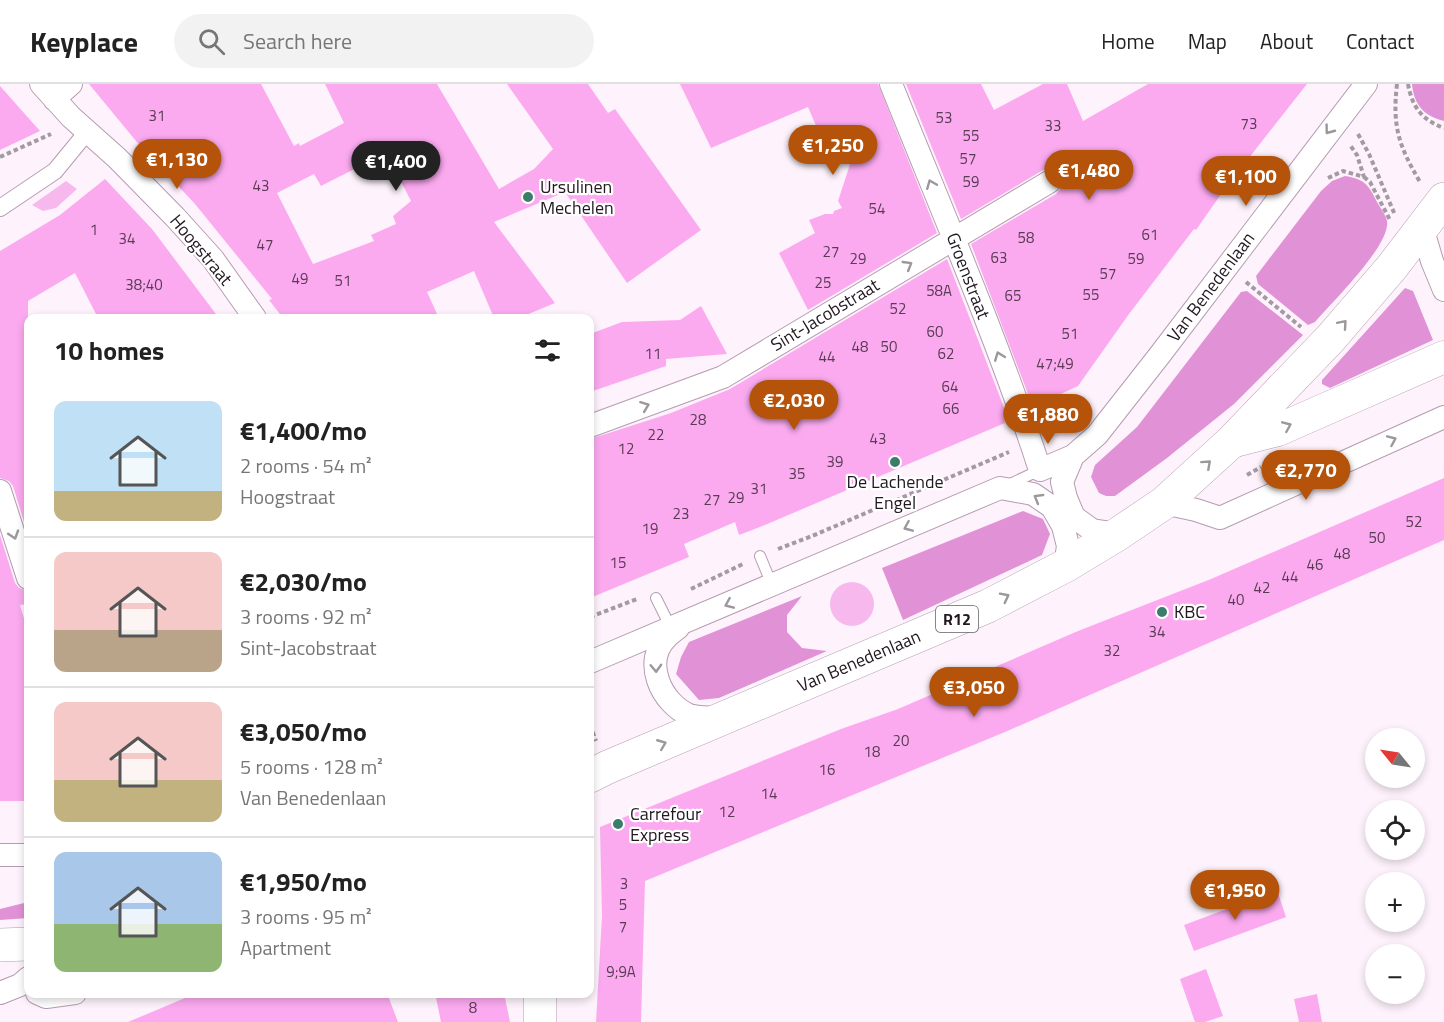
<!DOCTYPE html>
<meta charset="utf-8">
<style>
:root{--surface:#fff;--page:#f2f2f2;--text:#222;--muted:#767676;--line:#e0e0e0;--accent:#b45309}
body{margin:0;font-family:"Titillium Web",sans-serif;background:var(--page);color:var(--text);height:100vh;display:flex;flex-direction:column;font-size:22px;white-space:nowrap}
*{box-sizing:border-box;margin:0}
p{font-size:20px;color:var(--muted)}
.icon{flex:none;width:33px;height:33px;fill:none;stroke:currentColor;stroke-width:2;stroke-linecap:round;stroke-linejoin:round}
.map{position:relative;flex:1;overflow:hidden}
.side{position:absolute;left:24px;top:230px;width:570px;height:684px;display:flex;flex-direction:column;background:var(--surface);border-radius:12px;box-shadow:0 3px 9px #0003}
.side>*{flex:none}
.needle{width:39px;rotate:300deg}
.tools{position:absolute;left:1365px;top:644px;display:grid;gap:12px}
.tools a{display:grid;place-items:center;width:60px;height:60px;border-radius:50%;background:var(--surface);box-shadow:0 3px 9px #0003;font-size:30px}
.price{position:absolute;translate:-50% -51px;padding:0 14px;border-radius:21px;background:var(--accent);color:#fff;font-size:20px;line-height:39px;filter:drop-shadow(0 2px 3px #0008)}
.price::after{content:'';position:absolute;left:50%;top:36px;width:18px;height:14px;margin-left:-9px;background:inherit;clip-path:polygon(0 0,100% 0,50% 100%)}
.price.selected{background:#222;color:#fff}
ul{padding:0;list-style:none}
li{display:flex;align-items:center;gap:18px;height:150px;padding:0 30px}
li+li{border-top:2px solid var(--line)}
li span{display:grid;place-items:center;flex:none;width:168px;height:120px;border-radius:12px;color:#555}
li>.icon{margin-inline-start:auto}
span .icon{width:72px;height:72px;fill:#fffc;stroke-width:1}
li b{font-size:26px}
h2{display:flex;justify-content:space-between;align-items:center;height:72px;padding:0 30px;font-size:26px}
header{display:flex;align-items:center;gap:36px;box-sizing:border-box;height:84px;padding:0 30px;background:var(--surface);border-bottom:2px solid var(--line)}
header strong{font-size:28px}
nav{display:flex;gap:33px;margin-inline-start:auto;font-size:21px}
.search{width:420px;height:54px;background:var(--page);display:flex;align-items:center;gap:15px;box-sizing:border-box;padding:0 21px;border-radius:33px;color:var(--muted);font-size:22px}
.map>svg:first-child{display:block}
.green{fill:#f7b8ee}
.forest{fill:#e192d7}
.building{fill:#fbaaf0;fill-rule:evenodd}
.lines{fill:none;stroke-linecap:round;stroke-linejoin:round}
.service-casing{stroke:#b59cb1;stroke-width:12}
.pedestrian-casing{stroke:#b59cb1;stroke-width:18}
.minor-casing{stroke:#b59cb1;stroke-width:24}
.secondary-casing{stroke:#b59cb1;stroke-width:33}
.primary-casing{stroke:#b59cb1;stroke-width:34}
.path{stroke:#a49aa2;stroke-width:4;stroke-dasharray:4.5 3;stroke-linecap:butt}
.service{stroke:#fff;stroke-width:10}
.pedestrian{stroke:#fff;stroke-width:16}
.minor{stroke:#fff;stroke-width:22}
.secondary{stroke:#fff;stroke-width:32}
.primary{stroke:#fff;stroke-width:33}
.oneway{stroke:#9b979b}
.poi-dot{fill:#3c7c6a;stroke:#fff;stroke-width:2}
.labels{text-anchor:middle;stroke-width:4.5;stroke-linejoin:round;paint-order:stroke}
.number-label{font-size:15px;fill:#583c54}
.shield{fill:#fff;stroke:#645d63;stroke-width:1.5}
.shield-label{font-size:16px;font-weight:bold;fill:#211820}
.poi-label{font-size:18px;fill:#211820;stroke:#fff;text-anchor:start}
.street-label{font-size:18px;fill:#211820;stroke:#fff}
</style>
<header>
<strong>Keyplace</strong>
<div class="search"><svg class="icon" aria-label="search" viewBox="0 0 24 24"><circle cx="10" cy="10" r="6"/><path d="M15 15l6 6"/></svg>Search here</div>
<nav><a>Home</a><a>Map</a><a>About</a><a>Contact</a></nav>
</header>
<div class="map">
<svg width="1444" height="938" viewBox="0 0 1444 938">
<rect width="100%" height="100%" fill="#fef3fc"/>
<path class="green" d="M66,97L77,105L56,124L43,127L32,121Z
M830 520a22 22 0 1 1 44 0a22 22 0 1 1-44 0Z"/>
<path class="forest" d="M1412,0H1444V37C1424,32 1414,21 1412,0Z
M1345,92C1364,95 1368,100 1376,116C1379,122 1386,131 1387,137C1391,161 1331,219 1315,238L1308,241L1258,200L1256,192L1321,107L1332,97Z
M1405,204L1413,207L1433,256L1330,304L1322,300V296Z
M1247,207L1303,251L1234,320L1167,374L1115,412H1106L1099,409L1091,393L1095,381L1137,343L1241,208Z
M1023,427L1043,435L1050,450L1042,471L903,536L882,484Z
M802,512L787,531V548L802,564L827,567L719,614L699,616L676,590L681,573L689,558Z
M28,818V834L0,836V825Z"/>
<path class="building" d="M89,0H261L294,62L299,59L300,62L344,39L325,0H437L499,105L534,85L553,65L507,0H588L608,29L615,25L701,146L627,199L565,108L494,138L555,219L519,234H494L474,187L427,208L439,234H283L269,216L272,215L195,120L136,57ZM386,69L411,117L393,132L396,140L371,151L374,157L313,180L277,109L314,90L321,102Z
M680,0H878L937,149L808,226L779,169L815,149L809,136L825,130H833L834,127L842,124L838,117L855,65L825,76L817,44L808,23L711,64Z
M906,0H981L994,26L1043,0H1067L1083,37L1148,0H1307L1226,103L1196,146L1194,145L1129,230L1078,302L1033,323L971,160L1056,110L1061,104L1062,97L1061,92L1055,86L1048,85L1043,86L961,135Z
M0,2L40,47L0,66Z
M105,95L152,145L219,234H98L75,189L28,217V451L13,402L9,397L0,394V167L60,131Z
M947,175L1008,334L1004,336L1005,339L760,443L739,451L735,438L684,460L689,473L590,514V355L671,329L730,305Z
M701,222L727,270L666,275V282L590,308V250L622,238L680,236Z
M1444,394V456L1005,648L645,797L641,938H596L602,832L600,743L841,645L898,625L1078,547L1211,495Z
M0,451L15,499L19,504L28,507V520L20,521L28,548V717H0Z
M1277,806L1286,833L1194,867L1184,841Z
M1206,885L1223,932L1205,938H1195L1180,895Z
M197,909H387L398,938H128Z
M435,909H504L510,938H441Z
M1317,910L1322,938H1299L1294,915Z"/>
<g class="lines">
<defs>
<path id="service" d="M1008,401L1040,386
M760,472L772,501
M656,514L671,544"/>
<path id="pedestrian" d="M0,124L55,87L87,48"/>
<path id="minor" d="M41,0L71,33L117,74L175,133L213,175L255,234
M891,0C942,127 998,256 1040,386L1073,372L1097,351L1159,272L1366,0
M54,15L71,0
M1422,143L1432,177L1444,206
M590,342L723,293L1049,98
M1073,372L1062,398L1066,414L1074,433L1092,446L1118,450
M0,407L28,494
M1164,419L1196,426L1220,434L1444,333
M678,544C674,547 670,550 667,553C642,577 661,619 689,631C697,634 709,633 718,634
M590,578L1000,404L1033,410L1052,423L1063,442L1068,462L1065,482
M0,771H28
M0,909L20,901L28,894
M37,909L46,913L75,909"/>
<path id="secondary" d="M1231,358L1278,346L1444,273
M540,909V938"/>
<path id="primary" d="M590,692L608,683L988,522L1065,482L1118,450L1164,419L1231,358L1330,255L1392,183L1444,115
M0,861L28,860"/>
</defs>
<use href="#service" class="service-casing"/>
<use href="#pedestrian" class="pedestrian-casing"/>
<use href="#minor" class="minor-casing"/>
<use href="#secondary" class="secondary-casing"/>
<use href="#primary" class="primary-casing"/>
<path class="path" d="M1397,0C1392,43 1399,62 1420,98
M1408,0C1412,23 1422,36 1444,44
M1358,50L1369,70L1395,131
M0,73L51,50
M1364,93L1370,98L1390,136
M1328,94L1343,87L1364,93L1357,71L1350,61
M1246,198L1301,243
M1054,347L1069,340
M1247,391L1261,383
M778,465L812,452L1009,368
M691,505L743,480
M590,533L637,515
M590,641L596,657"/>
<use href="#service" class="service"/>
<use href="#pedestrian" class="pedestrian"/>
<use href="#minor" class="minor"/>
<use href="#secondary" class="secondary"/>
<use href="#primary" class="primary"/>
</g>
<defs><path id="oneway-chevron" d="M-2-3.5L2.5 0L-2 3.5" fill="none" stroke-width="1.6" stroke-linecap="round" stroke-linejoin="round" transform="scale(1.5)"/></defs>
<g class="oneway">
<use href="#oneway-chevron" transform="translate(1329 46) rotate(127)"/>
<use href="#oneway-chevron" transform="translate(931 100) rotate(-112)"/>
<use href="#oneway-chevron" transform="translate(908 181) rotate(-31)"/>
<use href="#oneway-chevron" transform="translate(1343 240) rotate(-49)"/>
<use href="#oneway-chevron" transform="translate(999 272) rotate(-111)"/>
<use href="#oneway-chevron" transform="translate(645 322) rotate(-21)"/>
<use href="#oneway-chevron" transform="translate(1287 342) rotate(-23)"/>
<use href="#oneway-chevron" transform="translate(1392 356) rotate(-24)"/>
<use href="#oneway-chevron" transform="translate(1207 380) rotate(-42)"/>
<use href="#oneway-chevron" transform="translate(1038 414) rotate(-150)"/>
<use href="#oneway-chevron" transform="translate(908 443) rotate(157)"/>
<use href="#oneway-chevron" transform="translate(14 451) rotate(72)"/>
<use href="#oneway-chevron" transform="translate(1005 513) rotate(-27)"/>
<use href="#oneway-chevron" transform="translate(729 520) rotate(157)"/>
<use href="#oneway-chevron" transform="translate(656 584) rotate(88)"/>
<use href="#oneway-chevron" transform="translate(662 660) rotate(-22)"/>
</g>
<g class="poi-dot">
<circle cx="528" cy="113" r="6"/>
<circle cx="895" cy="378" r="6"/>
<circle cx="1162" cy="528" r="6"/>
<circle cx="618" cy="740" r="6"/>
</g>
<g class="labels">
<g class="number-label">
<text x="157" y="37">31</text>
<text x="944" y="39">53</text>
<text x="1249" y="45">73</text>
<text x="1053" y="47">33</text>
<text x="971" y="57">55</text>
<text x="968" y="80">57</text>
<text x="971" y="103">59</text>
<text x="261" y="107">43</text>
<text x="877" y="130">54</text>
<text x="94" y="151">1</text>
<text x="1150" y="156">61</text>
<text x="1026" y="159">58</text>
<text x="127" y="160">34</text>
<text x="265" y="166">47</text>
<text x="831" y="173">27</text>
<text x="999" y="179">63</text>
<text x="858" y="180">29</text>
<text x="1136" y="180">59</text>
<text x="1108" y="195">57</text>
<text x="300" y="200">49</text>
<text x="343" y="202">51</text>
<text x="823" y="204">25</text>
<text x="144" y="206">38;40</text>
<text x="939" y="212">58A</text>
<text x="1091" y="216">55</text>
<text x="1013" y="217">65</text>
<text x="898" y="230">52</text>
<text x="935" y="253">60</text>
<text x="1070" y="255">51</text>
<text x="860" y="268">48</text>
<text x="889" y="268">50</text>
<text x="653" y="275">11</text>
<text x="946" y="275">62</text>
<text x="827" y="278">44</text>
<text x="1055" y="285">47;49</text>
<text x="950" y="308">64</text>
<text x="951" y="330">66</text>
<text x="698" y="341">28</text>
<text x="656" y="356">22</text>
<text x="878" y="360">43</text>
<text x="626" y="370">12</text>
<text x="835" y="383">39</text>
<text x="797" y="395">35</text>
<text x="759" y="410">31</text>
<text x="736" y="419">29</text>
<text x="712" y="421">27</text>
<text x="681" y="435">23</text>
<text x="1414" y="443">52</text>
<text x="650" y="450">19</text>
<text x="1377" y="459">50</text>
<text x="1342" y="475">48</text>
<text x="618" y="484">15</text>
<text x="1315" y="486">46</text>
<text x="1290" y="498">44</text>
<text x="1262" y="509">42</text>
<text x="1236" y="521">40</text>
<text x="1157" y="553">34</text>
<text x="1112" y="572">32</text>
<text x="901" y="662">20</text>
<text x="872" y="673">18</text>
<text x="827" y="691">16</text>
<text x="769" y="715">14</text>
<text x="727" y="733">12</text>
<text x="624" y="805">3</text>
<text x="623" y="826">5</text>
<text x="623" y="848">7</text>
<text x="621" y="893">9;9A</text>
<text x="473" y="929">8</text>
</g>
<rect class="shield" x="936" y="522" width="42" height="26" rx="4.5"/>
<g class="shield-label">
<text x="957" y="541">R12</text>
</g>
<g class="poi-label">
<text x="540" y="109">Ursulinen<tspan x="540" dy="21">Mechelen</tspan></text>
<text x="895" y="404" text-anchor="middle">De Lachende<tspan x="895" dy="21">Engel</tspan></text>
<text x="1174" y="534">KBC</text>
<text x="630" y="736">Carrefour<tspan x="630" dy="21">Express</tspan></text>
</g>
<g class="street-label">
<text transform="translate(201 166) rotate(50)" y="6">Hoogstraat</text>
<text transform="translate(968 192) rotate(69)" y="6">Groenstraat</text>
<text transform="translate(1211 203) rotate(-53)" y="6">Van Benedenlaan</text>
<text transform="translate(825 231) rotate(-31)" y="6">Sint-Jacobstraat</text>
<text transform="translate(859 577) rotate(-23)" y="6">Van Benedenlaan</text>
</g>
</g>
</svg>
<div class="tools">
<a><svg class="needle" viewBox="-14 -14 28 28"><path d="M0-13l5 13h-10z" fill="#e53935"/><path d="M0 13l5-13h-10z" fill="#767676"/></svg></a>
<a><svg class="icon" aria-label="locate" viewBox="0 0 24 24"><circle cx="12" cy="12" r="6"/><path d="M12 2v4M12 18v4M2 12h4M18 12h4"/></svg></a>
<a>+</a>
<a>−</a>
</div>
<b class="price" style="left:833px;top:92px">€1,250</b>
<b class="price" style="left:177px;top:106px">€1,130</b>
<b class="price selected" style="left:396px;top:108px">€1,400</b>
<b class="price" style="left:1089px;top:117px">€1,480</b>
<b class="price" style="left:1246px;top:123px">€1,100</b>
<b class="price" style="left:794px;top:347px">€2,030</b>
<b class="price" style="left:1048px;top:361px">€1,880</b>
<b class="price" style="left:1306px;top:417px">€2,770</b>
<b class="price" style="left:974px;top:634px">€3,050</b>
<b class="price" style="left:1235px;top:837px">€1,950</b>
<section class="side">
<h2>10 homes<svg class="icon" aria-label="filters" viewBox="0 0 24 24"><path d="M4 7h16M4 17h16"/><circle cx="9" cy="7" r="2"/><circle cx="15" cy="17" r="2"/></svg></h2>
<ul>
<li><span style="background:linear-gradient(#bfe0f5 75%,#c2b280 0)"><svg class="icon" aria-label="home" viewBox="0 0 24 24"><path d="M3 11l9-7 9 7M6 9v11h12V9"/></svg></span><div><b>€1,400/mo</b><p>2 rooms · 54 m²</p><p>Hoogstraat</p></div></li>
<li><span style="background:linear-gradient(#f6c9c9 65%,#b9a48a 0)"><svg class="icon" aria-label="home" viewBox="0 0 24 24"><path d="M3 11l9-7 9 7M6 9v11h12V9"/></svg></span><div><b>€2,030/mo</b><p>3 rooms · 92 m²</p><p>Sint-Jacobstraat</p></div></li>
<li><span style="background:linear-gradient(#f6c9c9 65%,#c2b280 0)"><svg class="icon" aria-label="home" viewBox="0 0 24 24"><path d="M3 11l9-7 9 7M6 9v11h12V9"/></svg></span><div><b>€3,050/mo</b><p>5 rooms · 128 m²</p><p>Van Benedenlaan</p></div></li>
<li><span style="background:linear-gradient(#a9c7e8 60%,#8fb573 0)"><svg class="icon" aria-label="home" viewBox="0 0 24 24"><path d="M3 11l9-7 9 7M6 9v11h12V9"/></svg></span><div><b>€1,950/mo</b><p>3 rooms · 95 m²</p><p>Apartment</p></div></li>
</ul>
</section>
</div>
